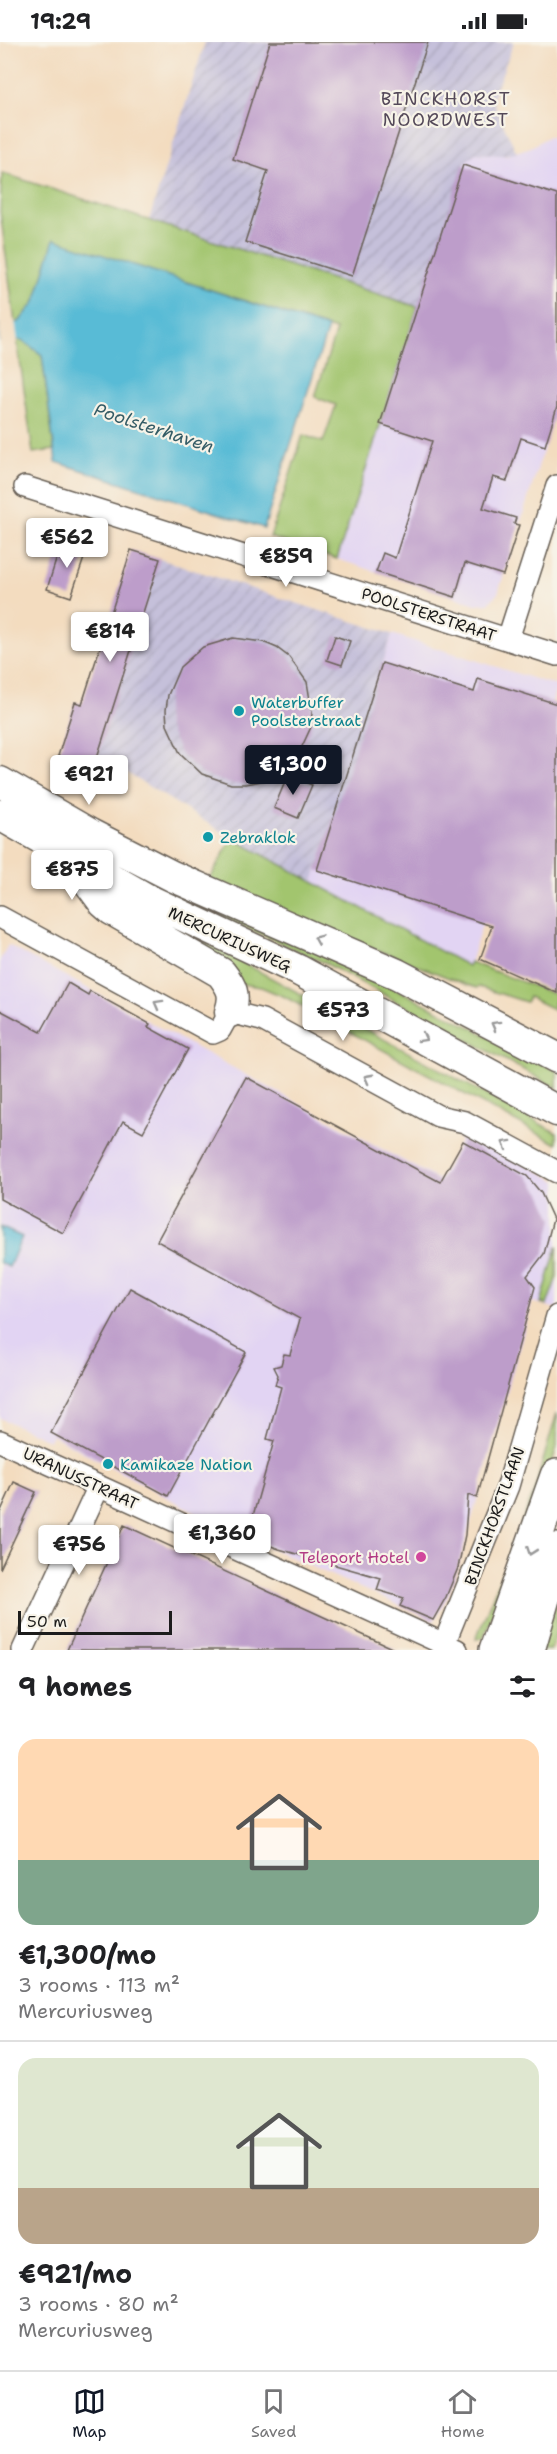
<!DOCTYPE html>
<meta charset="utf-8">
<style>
:root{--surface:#fff;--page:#f6f6f6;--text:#202124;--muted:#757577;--line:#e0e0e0;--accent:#111827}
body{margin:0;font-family:"Shantell Sans",sans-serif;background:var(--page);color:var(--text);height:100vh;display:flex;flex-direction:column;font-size:22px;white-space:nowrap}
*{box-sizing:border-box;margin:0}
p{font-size:20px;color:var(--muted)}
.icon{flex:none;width:33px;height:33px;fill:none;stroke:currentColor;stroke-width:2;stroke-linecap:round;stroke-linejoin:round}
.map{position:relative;height:1608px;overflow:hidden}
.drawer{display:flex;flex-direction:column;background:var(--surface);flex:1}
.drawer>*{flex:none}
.scale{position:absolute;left:18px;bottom:15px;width:154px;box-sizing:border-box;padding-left:6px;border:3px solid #1c1c1c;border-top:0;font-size:16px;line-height:21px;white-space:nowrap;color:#1c1c1c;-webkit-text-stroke:4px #f7f3e8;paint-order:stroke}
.price{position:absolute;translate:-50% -51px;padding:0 14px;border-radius:6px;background:#fff;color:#222;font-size:20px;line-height:39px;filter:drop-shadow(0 2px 3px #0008)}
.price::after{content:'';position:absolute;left:50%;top:36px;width:18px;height:14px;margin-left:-9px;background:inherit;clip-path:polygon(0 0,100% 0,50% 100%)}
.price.selected{background:var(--accent);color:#fff}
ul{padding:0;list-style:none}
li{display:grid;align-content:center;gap:12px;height:318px;padding:0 18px}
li+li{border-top:2px solid var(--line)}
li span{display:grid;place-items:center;height:186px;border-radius:18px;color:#555}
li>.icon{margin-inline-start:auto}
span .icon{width:108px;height:108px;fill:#fffc;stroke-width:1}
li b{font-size:26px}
h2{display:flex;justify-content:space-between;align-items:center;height:72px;padding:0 18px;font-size:26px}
.status{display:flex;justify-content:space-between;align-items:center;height:42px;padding:0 30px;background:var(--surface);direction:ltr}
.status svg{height:16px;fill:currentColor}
.dock{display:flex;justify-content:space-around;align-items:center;height:84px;border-top:2px solid var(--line);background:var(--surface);font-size:16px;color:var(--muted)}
.dock a{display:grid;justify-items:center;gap:3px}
.dock .selected{color:var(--accent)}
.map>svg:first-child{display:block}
.built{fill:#e2d4f3}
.industrial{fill:url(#industrial-furrows)}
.green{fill:#a2c56e;stroke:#5f7045;stroke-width:1.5}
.water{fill:#58bbd6;stroke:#3a6c79;stroke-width:1.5}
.pier{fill:#f3dcbf}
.building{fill:#bd9dca}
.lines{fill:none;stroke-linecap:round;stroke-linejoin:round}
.street-casing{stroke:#675f55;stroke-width:24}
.secondary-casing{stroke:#675f55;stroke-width:33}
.primary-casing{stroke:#675f55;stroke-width:36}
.street{stroke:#fff;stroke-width:21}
.secondary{stroke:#fff;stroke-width:30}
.primary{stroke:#fff;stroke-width:33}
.oneway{stroke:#999}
.culture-dot{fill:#0f9aa8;stroke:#f7f3e8;stroke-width:2}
.hotel-dot{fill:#d1479c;stroke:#f7f3e8;stroke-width:2}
.labels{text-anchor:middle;stroke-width:4.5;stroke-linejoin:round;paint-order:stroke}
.street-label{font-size:16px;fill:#1c1c1c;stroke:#f7f3e8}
.culture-label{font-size:16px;fill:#0d838f;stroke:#f7f3e8;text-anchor:start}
.hotel-label{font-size:16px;fill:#b23c85;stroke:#f7f3e8;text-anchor:end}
.neighbourhood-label{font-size:18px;letter-spacing:1.5px;fill:#544959;stroke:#f7f3e8}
.water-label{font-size:18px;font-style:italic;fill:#345c66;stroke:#f7f3e8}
</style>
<div class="status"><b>19:29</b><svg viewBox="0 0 49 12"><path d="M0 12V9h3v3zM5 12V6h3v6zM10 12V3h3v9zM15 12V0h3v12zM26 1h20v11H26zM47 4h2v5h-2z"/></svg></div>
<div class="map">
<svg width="557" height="1608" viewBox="0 0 557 1608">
<defs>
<pattern id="industrial-furrows" width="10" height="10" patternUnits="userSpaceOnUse" patternTransform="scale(1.5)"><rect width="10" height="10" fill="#c5c0da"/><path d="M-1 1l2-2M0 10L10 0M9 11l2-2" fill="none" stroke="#a9a4ba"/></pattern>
</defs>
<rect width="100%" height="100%" fill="#f7f3e8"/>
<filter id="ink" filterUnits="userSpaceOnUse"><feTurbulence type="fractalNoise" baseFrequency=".0167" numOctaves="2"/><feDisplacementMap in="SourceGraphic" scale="12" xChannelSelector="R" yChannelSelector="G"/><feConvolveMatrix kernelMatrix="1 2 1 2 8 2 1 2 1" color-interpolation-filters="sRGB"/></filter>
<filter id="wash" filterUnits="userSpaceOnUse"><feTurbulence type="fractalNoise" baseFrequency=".008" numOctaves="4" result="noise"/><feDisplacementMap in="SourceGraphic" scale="24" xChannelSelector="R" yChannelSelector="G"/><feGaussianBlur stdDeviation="1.35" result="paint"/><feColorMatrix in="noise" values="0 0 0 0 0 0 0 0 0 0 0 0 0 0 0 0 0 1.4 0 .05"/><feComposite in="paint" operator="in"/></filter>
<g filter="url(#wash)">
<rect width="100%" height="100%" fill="#f3dcbf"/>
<path class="built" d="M549,94L557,97V365L498,551L489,561L476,562L337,517L463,123L469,115L475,111L507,113L531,105Z
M392,592L557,644L469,924L313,840Z
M8,903L439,1138L461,1098L456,1095L461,1087L557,1139V1267L532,1260L458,1526L448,1554L434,1579L246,1495L166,1455L52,1393L49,1398L0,1376V918Z"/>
<path class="industrial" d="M205,0H514L492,58L517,111L501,113L475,111L465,120L418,265L149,178Z
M160,517L392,592L313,840L232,796L98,713Z"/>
<path class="green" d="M2,131L418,265L337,517L270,495L303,393L323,400L336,363L315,355L336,288L54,198L35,260L19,280L15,281L0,169Z
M17,298H22L42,313L54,408L33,411Z
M232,796L468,924L470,920L557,953L553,963L556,965L555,968L529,955L526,960L479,945L477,946L467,943L263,863L209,839Z
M80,806L343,920L557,1029V1046L325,921L155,845Z
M120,854L557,1091V1102L285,955L261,945L242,942Z
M557,1204V1235L547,1263L541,1261Z
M557,1371V1405L544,1446L483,1596L476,1597L534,1449Z
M557,1542V1587L551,1608H538Z"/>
<path class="water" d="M54,197L328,286L264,486L56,420L42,313L22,298L0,300V282L19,280L35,260Z
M0,1185L22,1195L9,1225L0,1221Z"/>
<path class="pier" d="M15,278L18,301L0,303V279Z"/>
<g id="blocks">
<path class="building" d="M270,0H428L352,234L245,200L268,129L233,117Z
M463,123L557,153V365L545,404L521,396L507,439L493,435L483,466L516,476L514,482L519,483L503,533L465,521L455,555L376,530L383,511L395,516L432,399L380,382Z
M62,499L87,507L71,555L47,547Z
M131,508L160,517L94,725L58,714L75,660L82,662Z
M335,594L350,599L342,623L327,618Z
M233,596L263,600L277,606L289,615L307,640L312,670L311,685L298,713L277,736L246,742H231L202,732L180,711L167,683L166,668L168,653L180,625L203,605Z
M382,621L474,650L478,637L557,662V951L480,917L492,884L317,828Z
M288,733L312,743L298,776L274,766Z
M68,941L88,953L90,949L150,982L148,985L188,1007L143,1090L123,1079L63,1191L0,1157V968L41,990Z
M246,1035L440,1140L463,1099L527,1134L541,1151L553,1177L544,1212L527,1234L535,1245L477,1456L468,1453L465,1493L458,1526L446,1555L433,1578L400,1564L404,1556L377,1548L381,1536L279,1507L247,1495L274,1399L267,1397L281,1345L275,1343L278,1333L274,1325L281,1323L284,1312L290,1313L300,1277L157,1199Z
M130,1246L246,1310L168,1454L51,1391Z
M14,1440L36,1450L0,1527V1471Z
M124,1483L337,1581L396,1608H67Z"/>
</g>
</g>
<g filter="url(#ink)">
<use href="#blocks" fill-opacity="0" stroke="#675f55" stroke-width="1.5"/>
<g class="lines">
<defs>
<path id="street" d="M25,445L557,613
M508,597L557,444
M0,875L213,991L220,988L230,970L262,978L438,1074L465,1080L557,1130
M0,1399L457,1608
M444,1602L508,1444L557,1274
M23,1608L99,1444"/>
<path id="secondary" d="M0,740L90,792L172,834L397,932L557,1016
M0,773L147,857L298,928L557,1069
M76,823L104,861L112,868L221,931C232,945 236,953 230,970"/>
<path id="primary" d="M496,1608L557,1434
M528,1608L557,1508"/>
</defs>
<use href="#street" class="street-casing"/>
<use href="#secondary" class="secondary-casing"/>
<use href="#primary" class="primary-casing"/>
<use href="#street" class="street"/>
<use href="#secondary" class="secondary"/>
<use href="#primary" class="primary"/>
</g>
<defs><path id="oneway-chevron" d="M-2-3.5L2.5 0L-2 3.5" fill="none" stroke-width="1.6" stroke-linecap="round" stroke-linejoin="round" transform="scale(1.5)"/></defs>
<g class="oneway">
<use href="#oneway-chevron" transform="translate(318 897) rotate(-157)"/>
<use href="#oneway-chevron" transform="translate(158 962) rotate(-151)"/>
<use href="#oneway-chevron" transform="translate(495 983) rotate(-151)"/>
<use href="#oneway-chevron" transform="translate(423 996) rotate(29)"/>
<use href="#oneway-chevron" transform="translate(368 1036) rotate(-152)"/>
<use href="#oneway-chevron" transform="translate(506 1102) rotate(-151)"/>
<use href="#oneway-chevron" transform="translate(531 1509) rotate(109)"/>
</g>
</g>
<g class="culture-dot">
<circle cx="239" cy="669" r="6"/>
<circle cx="208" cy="795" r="6"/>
<circle cx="108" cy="1422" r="6"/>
</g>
<circle class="hotel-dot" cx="421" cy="1515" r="6"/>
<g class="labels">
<g class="street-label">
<text transform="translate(429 572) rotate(18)" y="6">POOLSTERSTRAAT</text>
<text transform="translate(230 897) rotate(25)" y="6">MERCURIUSWEG</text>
<text transform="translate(81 1436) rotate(25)" y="6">URANUSSTRAAT</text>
<text transform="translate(494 1474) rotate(-70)" y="6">BINCKHORSTLAAN</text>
</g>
<g class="culture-label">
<text x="251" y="666">Waterbuffer<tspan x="251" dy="18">Poolsterstraat</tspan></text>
<text x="220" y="801">Zebraklok</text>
<text x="120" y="1428">Kamikaze Nation</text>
</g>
<g class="hotel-label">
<text x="409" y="1521">Teleport Hotel</text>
</g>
<g class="neighbourhood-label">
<text x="446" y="63">BINCKHORST<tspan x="446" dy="21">NOORDWEST</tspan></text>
</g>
<g class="water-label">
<text transform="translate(154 386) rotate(18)" y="6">Poolsterhaven</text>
</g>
</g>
</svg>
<div class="scale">50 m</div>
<b class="price" style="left:67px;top:527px">€562</b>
<b class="price" style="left:286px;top:546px">€859</b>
<b class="price" style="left:110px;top:621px">€814</b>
<b class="price selected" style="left:293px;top:754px">€1,300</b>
<b class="price" style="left:89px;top:764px">€921</b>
<b class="price" style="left:72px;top:859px">€875</b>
<b class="price" style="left:343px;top:1000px">€573</b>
<b class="price" style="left:222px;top:1523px">€1,360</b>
<b class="price" style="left:79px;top:1534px">€756</b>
</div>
<section class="drawer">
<h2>9 homes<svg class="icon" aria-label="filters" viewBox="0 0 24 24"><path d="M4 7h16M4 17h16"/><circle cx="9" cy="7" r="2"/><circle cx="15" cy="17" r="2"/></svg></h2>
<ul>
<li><span style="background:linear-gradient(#ffd9b3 65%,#7fa58c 0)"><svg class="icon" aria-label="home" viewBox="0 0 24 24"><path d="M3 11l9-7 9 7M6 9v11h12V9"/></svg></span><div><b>€1,300/mo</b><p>3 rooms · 113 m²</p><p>Mercuriusweg</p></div></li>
<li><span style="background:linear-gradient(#dfe7d0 70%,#b9a48a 0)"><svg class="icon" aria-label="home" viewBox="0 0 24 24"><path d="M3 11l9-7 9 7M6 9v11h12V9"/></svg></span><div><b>€921/mo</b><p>3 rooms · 80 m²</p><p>Mercuriusweg</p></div></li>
</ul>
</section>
<nav class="dock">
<a class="selected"><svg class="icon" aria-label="map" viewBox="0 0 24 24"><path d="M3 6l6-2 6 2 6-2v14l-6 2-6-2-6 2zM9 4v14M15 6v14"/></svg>Map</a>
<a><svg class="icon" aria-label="saved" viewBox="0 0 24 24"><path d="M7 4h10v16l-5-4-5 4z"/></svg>Saved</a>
<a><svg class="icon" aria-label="home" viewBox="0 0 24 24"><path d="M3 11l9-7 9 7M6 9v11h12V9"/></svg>Home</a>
</nav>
